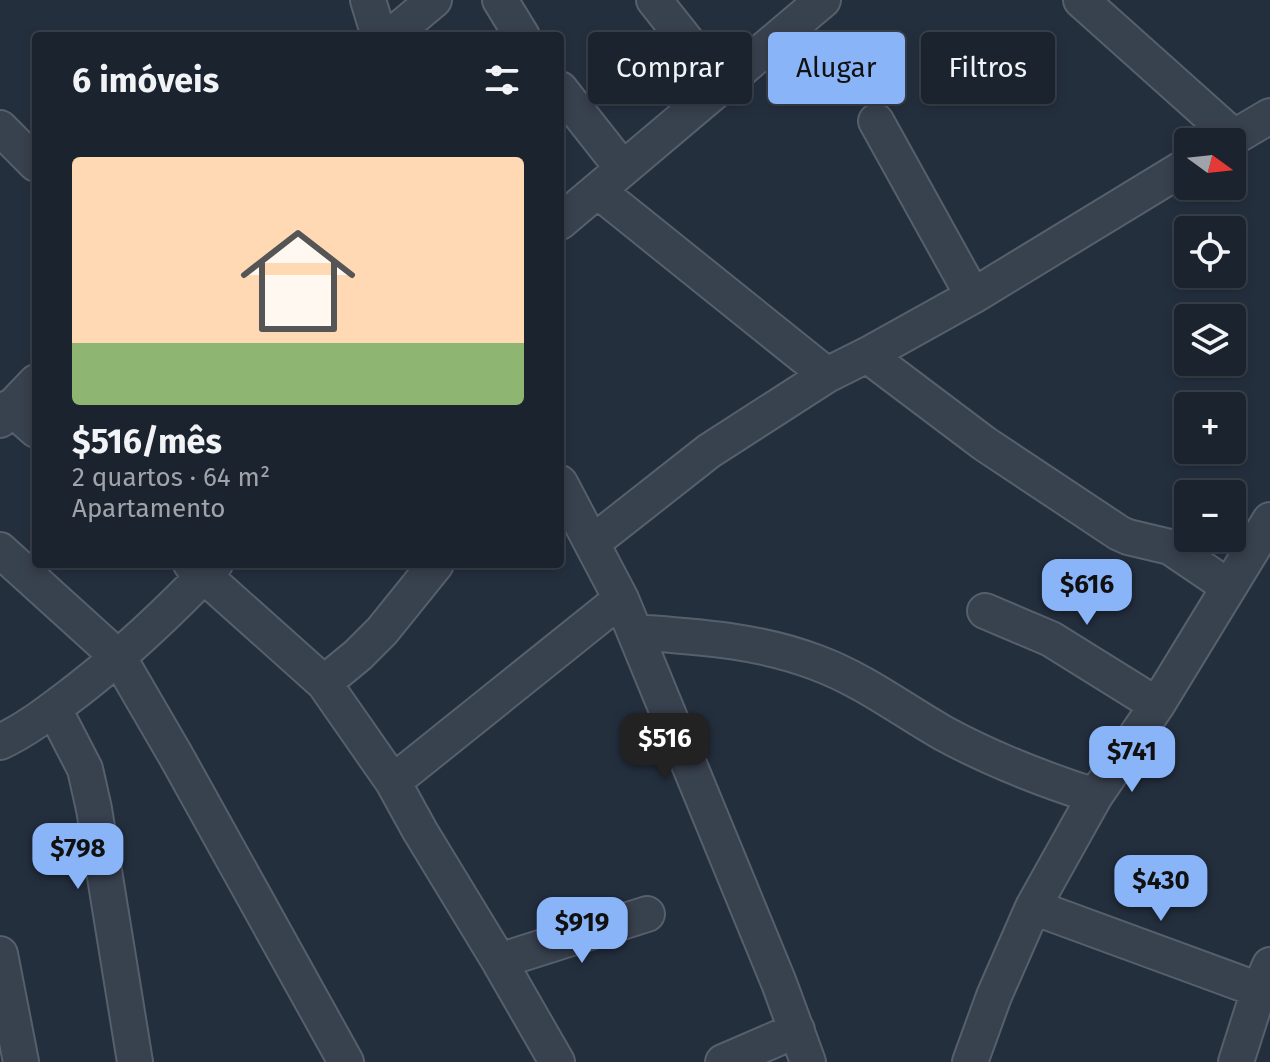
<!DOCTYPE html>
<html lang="pt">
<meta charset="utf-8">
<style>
:root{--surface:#1b232e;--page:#242b36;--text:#f1f3f6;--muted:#a0a4aa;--line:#39404a;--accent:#8ab4f8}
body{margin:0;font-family:"Fira Sans",sans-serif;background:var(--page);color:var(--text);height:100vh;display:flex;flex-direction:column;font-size:30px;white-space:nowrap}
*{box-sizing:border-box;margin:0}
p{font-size:26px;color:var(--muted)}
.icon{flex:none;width:44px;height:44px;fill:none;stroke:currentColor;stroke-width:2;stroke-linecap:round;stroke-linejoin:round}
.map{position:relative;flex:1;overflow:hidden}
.side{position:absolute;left:32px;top:32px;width:532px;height:536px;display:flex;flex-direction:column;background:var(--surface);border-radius:8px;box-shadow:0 4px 12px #0003,0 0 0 2px var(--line)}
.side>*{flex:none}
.top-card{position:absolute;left:588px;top:32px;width:562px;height:72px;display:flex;gap:16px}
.needle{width:52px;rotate:105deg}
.controls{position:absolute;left:1174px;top:128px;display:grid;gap:16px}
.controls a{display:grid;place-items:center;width:72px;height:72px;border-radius:8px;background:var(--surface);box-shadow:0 4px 12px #0003,0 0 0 2px var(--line);font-size:40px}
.price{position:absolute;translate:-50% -68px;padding:0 18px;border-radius:16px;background:var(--accent);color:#111;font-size:26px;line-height:52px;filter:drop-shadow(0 2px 4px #0008)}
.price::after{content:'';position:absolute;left:50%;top:48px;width:24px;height:18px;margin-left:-12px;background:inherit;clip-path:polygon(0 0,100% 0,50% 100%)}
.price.current{background:#222;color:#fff}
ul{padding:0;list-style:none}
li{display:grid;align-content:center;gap:16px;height:424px;padding:0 40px}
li+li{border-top:2px solid var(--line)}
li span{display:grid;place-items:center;height:248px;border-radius:8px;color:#555}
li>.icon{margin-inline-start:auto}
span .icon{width:144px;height:144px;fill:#fffc;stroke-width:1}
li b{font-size:34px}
h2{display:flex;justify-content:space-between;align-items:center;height:96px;padding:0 40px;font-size:34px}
.pill{padding:0 28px;border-radius:8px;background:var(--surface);box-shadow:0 4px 12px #0003,0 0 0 2px var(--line);font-size:28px;line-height:72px}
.pill.current{background:var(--accent);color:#111}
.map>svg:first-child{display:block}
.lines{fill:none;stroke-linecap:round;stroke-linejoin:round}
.minor-casing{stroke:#565f6c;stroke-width:38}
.minor{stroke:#38414e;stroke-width:34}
</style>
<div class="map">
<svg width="1270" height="1062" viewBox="0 0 1270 1062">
<rect width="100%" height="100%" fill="#242f3e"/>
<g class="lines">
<defs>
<path id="minor" d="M368,0L379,36
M500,0L522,36
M654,0L722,86
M1081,0L1234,137
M391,36L434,0
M560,89L623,169
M876,121L973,296
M0,128L36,164
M1226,142L1270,116
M598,191L827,375
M560,222L823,0
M867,355L985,444L1119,533L1128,537L1170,547L1229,587
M10,407L36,430
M0,420L36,382
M560,483L621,599L779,983L808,1062
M592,543L709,451L827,375L867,355L973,296L1188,165
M0,550L119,658L176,756L346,1062
M191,564L324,683L393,782L420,831L499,961L557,1062
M985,611L1051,639L1157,705
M635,632C697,637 757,640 815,662C862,679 901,709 943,733C989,758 1045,780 1095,796
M324,683L358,655L382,631L436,564
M54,709L85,769L94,809L135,1062
M0,742C28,729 53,709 78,690C127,652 172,609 215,564
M393,782L621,599
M1033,907L1270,994
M0,954L21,1062
M499,961L647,914
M723,1062L797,1030
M970,1062L994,996L1033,907L1095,796L1157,705L1270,520
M1236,1062L1259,990L1270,965"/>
</defs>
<use href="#minor" class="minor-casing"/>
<use href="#minor" class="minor"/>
</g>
</svg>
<div class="controls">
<a><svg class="needle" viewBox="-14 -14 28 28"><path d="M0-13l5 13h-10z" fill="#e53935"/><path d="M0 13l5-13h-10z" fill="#a0a4aa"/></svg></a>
<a><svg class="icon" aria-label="locate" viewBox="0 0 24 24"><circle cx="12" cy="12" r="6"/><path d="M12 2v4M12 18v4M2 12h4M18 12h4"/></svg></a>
<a><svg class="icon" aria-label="layers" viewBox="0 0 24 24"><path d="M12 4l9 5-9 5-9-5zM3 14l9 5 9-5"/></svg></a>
<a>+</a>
<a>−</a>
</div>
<b class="price" style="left:1087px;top:627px">$616</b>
<b class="price current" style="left:665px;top:781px">$516</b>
<b class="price" style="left:1132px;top:794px">$741</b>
<b class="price" style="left:78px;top:891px">$798</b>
<b class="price" style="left:1161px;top:923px">$430</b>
<b class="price" style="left:582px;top:965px">$919</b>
<div class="top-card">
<a class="pill">Comprar</a>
<a class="pill current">Alugar</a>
<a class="pill">Filtros</a>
</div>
<section class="side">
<h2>6 imóveis<svg class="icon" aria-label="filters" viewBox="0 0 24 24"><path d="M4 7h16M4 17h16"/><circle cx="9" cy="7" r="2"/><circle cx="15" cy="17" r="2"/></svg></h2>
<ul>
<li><span style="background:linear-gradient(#ffd9b3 75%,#8fb573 0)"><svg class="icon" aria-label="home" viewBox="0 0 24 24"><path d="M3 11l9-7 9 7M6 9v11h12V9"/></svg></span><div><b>$516/mês</b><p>2 quartos · 64 m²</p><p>Apartamento</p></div></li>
</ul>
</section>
</div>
